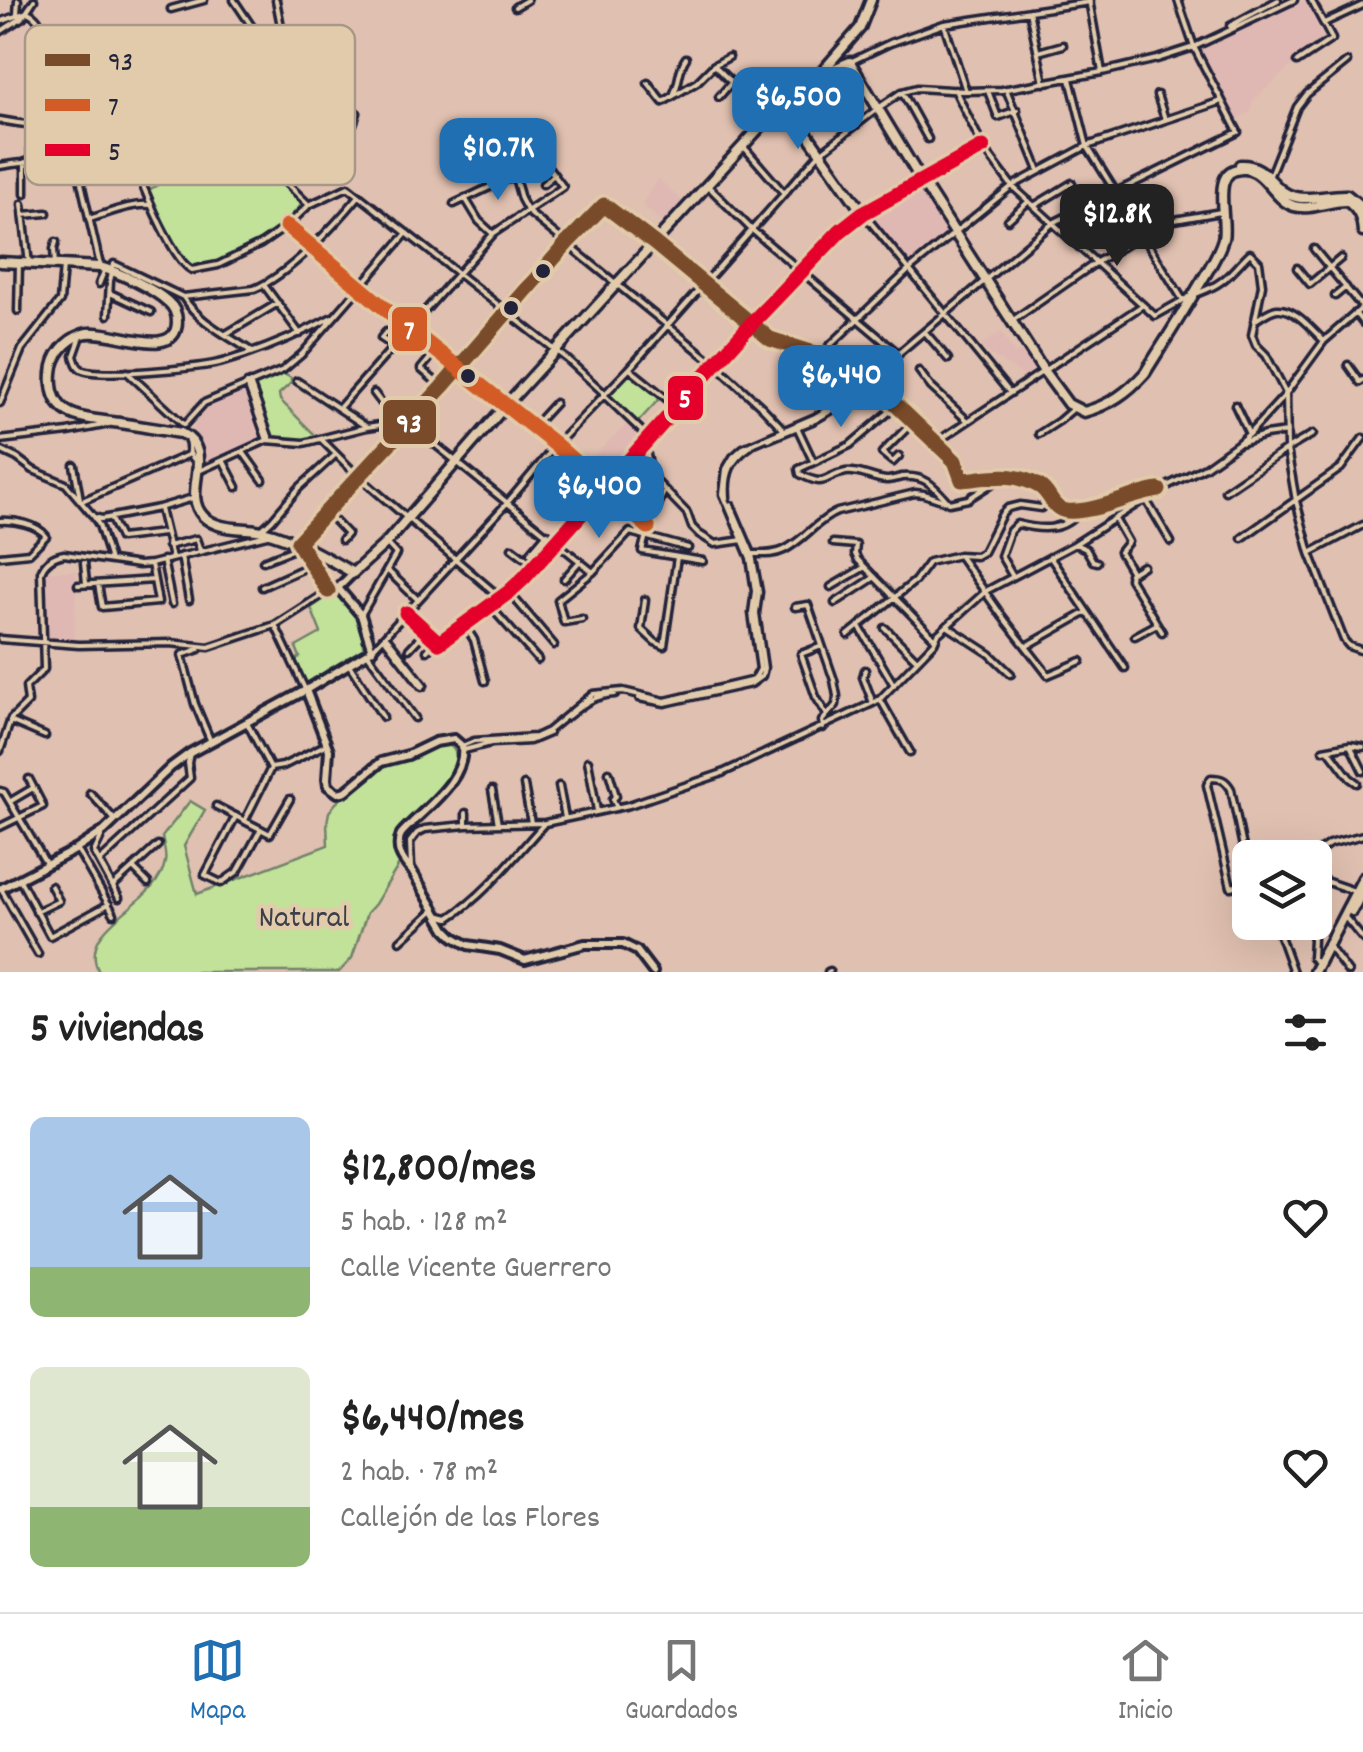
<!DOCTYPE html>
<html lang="es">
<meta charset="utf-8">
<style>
:root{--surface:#fff;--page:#f2f2f2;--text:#222;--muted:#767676;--line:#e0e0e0;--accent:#1f6fb2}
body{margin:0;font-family:Dekko,sans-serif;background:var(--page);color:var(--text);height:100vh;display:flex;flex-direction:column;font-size:38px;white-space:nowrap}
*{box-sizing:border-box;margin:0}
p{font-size:32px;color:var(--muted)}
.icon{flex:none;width:55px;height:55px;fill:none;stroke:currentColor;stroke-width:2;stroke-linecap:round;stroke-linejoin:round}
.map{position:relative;height:972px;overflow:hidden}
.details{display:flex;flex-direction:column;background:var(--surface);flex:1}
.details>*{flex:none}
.fabs{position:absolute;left:1232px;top:840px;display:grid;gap:20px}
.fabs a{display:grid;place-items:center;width:100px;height:100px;border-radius:15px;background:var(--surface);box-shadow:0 10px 40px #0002;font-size:50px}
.price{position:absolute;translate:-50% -85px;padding:0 22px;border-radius:20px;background:var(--accent);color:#fff;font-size:32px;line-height:65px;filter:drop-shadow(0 2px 5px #0008)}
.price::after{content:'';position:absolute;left:50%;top:60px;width:30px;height:22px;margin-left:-15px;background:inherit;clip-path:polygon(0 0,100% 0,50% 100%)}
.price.active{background:#222;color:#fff}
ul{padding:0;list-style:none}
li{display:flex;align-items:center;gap:30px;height:250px;padding:0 30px}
li span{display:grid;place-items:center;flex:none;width:280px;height:200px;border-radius:15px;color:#555}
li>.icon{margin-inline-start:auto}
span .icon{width:120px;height:120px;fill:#fffc;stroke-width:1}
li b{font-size:42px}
h2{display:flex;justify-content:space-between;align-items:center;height:120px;padding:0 30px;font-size:42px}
.dock{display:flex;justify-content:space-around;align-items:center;height:140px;border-top:2px solid var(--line);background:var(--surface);font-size:28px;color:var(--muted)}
.dock a{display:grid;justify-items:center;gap:5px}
.dock .active{color:var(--accent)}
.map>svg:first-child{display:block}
.built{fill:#dfb8b3}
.green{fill:#c2e29a;stroke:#72826a;stroke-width:2.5}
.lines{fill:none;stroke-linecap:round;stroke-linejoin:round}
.minor-casing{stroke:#22223b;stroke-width:11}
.secondary-casing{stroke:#22223b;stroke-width:14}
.primary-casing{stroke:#22223b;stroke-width:15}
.minor{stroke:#e2cbab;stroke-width:4}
.secondary{stroke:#e2cbab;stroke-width:6}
.primary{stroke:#e2cbab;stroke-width:8}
.bus-1-casing{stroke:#e2cbab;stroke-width:22}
.bus-2-casing{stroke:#e2cbab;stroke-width:22}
.bus-3-casing{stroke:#e2cbab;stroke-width:22}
.bus-1{stroke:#7a4b2a;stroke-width:15}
.bus-2{stroke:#d35b26;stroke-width:15}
.bus-3{stroke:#e4002b;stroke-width:15}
.bus-dot{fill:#22223b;stroke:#e2cbab;stroke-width:4}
.labels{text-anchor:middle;stroke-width:9;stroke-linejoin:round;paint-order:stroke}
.park-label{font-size:32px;fill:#3a3f49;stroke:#e2cbab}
.key{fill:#e2cbab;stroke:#a89889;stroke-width:2.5}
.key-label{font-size:28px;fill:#22223b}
.line-badge{stroke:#e2cbab;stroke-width:4}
.badge-label{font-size:28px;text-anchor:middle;font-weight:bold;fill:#fff}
</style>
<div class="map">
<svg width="1363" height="972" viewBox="0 0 1363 972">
<rect width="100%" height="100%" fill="#e0c0b0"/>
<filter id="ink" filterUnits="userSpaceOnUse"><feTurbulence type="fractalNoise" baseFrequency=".01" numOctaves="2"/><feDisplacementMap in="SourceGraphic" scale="20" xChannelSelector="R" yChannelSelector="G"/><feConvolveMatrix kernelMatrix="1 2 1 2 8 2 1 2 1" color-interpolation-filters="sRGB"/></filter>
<g filter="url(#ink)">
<path class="built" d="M1304,1L1313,5L1330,39L1291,66L1252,102L1251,112L1235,120L1198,47Z
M658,178L687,206L667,228L642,204Z
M920,183L951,232L909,266L867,214Z
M1001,332L1015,354L1028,346L1042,369L1029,379L986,352L981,345Z
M246,387L265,440L208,464L195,436L194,425L207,405Z
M629,422L647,439L605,483L585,464Z
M45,571H76L75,643L47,641Z"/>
<path class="green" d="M249,142L250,152L303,203C282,228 222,276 187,265L147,191L174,176L224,158L226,160L237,151L235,145Z
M280,372L291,378V383L279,394L280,400L318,438L305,441L272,436L252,383Z
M628,372L660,398L638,422L608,394Z
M335,592L360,620L364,654L305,689L293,662L300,657L296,647L321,633L311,608Z
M437,742C492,748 409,818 401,832C395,844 396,851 400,863L375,904L367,913L352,958L339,972H99C75,924 157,907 165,862C167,855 163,844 162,837L190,801L205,810L184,846L197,894L328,845L327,823L329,812L336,803L373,771L416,756Z"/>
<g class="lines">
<defs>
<path id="minor" d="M234,0L265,46L275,53L297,60L315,78L323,92L357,113L353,124L344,122L349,155
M276,0L287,58
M1089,0L1102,72
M515,7L527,0
M171,9L204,0
M1029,11L1044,83
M17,14L18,0
M0,22L27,12C39,16 43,30 48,41C26,72 52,75 62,100C65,108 66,117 68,125
M1324,23L1363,5
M944,24L966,91
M1230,26L1278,0
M0,32L23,17L34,0
M48,41L72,38
M1038,52L1063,45
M297,60L310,48L326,46
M850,62L890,43L944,24L1090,2
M1297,62L1332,39L1311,0
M715,66L737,88L748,82L767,79L784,101
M187,73L200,103L227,89
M1070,79L1087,146L1183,300
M648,83L663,102L697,82L714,65L729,57
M1006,89L1038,168
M955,90L983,147L1012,186L1155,316L1189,297
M988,91L998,117L1017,110
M902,92L928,139
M674,93C680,82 678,69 686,58
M1157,95L1165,119
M719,97L731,83
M104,118L118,146
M0,120C48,129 84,130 129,106C163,88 188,67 227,59C255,52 271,87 289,84C296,83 303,76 309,72
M31,126V157L34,160
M744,147L783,192
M252,150L309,205
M25,162V194
M0,166C26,162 56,157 79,174L100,265
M139,169L138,173C146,194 174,262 192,270L218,265L261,244L287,226L309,205L348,187L568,360L604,393
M513,170L521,199L528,212L716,365L762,407L783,429
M1270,175L1297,107L1307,94L1347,62
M921,180L983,147
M543,184L554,175
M708,186L751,229L899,354
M465,198L479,221L492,233
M22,204L29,264
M454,204L515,175
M1034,206L1072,183
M23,215L47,213
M89,219C109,213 131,203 151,205
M1008,220L1029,201
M287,226L408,328L556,445L648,527
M1314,249L1362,307
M55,265L54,249L56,242
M1297,268L1310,284L1341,258
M99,284L105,269
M264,285L300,334
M110,293L151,312
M1198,293C1227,283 1230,272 1250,253L1259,262L1262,285L1252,335L1256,345L1266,355L1286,393L1287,449L1296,501L1310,553L1344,640L1349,646L1363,651
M1335,296L1346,287
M183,297C199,323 228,335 252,352
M18,311L19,263
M1355,313L1363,323
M108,315L110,281L114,264L183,297L254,289C288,276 335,225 359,196
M1012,321L1097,262L1163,222L1221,212
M1254,321C1261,317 1269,310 1277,309C1295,307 1312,330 1324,341
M386,332L381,338L393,346
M925,332L948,359
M226,334L278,303
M80,339L74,356C76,361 76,366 81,369C95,378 204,368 223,362C261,351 297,336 332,317
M820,355L909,270L1012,186L1087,146L1219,102
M431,357L421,369L442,387
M1348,365L1360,382L1363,380
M631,370L678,408
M919,371L931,387L968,421
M127,372L184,425L204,403L283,370L302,354L407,233
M297,381L367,427
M250,383L270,439
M247,384L267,440
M374,393L395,421
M603,394L650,439
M0,403L22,349L60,301L63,266
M1235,405L1249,434
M895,407L850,445L799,469L800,474C828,489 822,476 846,472C859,470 872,479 886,480C891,480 897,478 902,477C926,475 934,486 949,503L968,499L996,481L1010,480L1022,482
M339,408L494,233L563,187L546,164L538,171
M532,428L555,403
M798,429L813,461
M1039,434L1059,421L1074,408
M188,438L190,454L196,462
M321,439L358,476L501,598
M769,439L815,420L846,402
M0,440L68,432L109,424
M935,443L1143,305
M1240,443L1265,435L1287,432
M645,445L650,470L657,482L687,513L692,527L699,534L715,544L743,540
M0,450L17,458L33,470L66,484L94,517L102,519L159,508L193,498
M243,452L263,480
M899,456L893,462L882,453L912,423
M223,460L237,487
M74,465L80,499
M201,470L267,440L304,443L367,427L406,421L593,572
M1225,491L1287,449L1313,434
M664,492L648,527L642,551L703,561
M727,497C725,474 731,459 751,446
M1145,498L1171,542
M82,501L190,454
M160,509L172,558
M326,512L347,534L342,540
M94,517L99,525L110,560
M111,519L120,538L164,533
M0,521C14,520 37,524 46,536L29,553L0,556
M1116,521L1128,542L1120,552L1131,571L1130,579L1162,632
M260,531L272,520L299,488L334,456
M1242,538L1341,468L1363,438
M833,543L856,545L855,554L858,560L935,639
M1075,544L1086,549L1093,561L1097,562
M168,546L196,539L200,550
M512,548L536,566
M530,553L547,533
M1310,553L1363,525
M752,554C763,554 774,555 784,550C804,540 817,520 837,512L915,493L924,494L945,501
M959,555L1002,616L1048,675L1081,661
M181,556L189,600
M1050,557L1125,668
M163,560L172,604
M263,561L299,547
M84,563L86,583
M389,572L418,600
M1130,574L1143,566
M1012,575L1001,556L1010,531L1017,524C1041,530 1064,532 1079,511
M564,579L580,561
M98,584L102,607L158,602L151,564
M78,585L154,580
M262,587L311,565
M831,587L865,567
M328,591L298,542L442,387L567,243L604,205L654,243L770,339L820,355L870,380L955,461L962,480C990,478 1012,470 1039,486C1051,493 1051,509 1067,511C1095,513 1130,494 1159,490
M509,592L554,645
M645,600L641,629L655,642L664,646L677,557
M835,603L875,577
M489,605L538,660
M795,607L808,605L834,680L837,696L836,705L822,721L823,728
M406,613L439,643L509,592L536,566L800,271L840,231L863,213L1010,393
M361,615L396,554L386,543
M582,619L564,622L558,600L593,572L630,532L688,548
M464,624L474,640L485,681
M275,625L305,689
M859,626L894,685
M947,626L990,654L1011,674
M885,628L917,660
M848,635L915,581L929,562L959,555L976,556L983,552L1002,514L1008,508L1020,505L1041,508L1051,500
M1135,636L1157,624
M384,638L422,687L424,685L387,638
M0,639L79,645L170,643L209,647L275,625L328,591L338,588
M822,646L801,654L816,697L827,715
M1027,646L1087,612
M199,649L182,655L195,704L211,742
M409,649L426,631
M372,650L508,502L556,445L629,369L819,154L877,109L902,92L917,88L966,91L1002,90L1102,72L1157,59L1194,47L1294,0
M427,651L437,641
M367,653L415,718
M350,666L383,717
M865,670L863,677L873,703
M639,698L665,703L751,684L762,676L764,668L756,613L759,592L752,554L731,505
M880,699L910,752
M567,717C583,704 594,695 615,694
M10,721L45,736
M247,723L270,767
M1350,745L1363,771
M462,746L474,741L535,737L548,731L593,694L623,691L665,701L754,680L760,669L752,613L755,591L750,558L723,494L726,469L733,457L743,448L815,417L857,393L868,379L1053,223L1238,132L1194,47L1178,0
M1328,749L1350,778L1357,783
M464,750L491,743L530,741L549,733
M1323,750L1350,745L1363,747
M0,751L11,719L28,702L26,687L44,669L41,572C45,561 53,556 64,554L139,565L151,564L267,535
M588,761L597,811
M271,768L283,766L325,745
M609,772L616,796L613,799L617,808
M524,785L531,823
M559,786L565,818
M492,790L498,824
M0,791L4,792L47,865
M90,793L115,820
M11,801L33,788
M216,806L270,834L290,799
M236,816L205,875L221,883L238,871L261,829
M246,818L271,768
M466,825V813
M0,827L43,806L29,779
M102,835L94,852L119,898
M77,849L114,914
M1293,858L1310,855
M1309,858L1329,844L1363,835
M100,861L190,778L188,763L190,753
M411,867L410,842L417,833L425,829L466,825L545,823L629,805L720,774L873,703L880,699L934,643L938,634L986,591L1075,544L1159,490L1205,467L1236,445L1249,434L1284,396L1324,341L1363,307
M133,868L148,883
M20,880L50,936L109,904
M1250,881L1231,789C1226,780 1221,778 1211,778L1207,785L1231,887L1250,883
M1325,881L1354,891
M114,885L158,845
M1,889L38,954
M36,912L59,901L51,886
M437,915L449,918C486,894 514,857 543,825
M1344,916L1363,939
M1275,922L1293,972
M1308,922L1313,939L1312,958L1318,963
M400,941L434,910
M1330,948L1348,972
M828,972L830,971"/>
<path id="secondary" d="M306,690L329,750L327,779L328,786L338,793L346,791L381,762L408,755L435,742L454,739L462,746C467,781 422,810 401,834C395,849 401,859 412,871L446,929L454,937L468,945L500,950L525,960L585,944H623L637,951L653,972
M0,889L77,849L104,831L171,767L190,753L306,690L372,650L361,615L338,588L353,573"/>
<path id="primary" d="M821,73L860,28L871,0
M784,101L863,213L921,180
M1240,165C1270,164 1270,192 1296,197C1312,201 1330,194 1347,195L1363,208
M0,262L100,267C120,273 153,288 168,302C174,307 177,314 177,322C176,363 107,326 83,334C66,340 53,355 52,373C48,420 86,418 120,423C140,426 161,430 181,433C218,451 180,492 203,516C218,531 243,527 262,531C295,539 323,556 353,573L386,543L506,405L784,101L818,76L850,62L921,180L1043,370L1068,404L1084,412C1110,405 1128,392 1145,373C1163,344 1181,316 1198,287C1207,272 1218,256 1223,239C1228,219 1208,166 1245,169C1266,171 1274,200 1294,206C1311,211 1330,200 1347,201C1359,210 1362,218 1363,232
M1352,911L1363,890
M1314,972L1363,878"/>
</defs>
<use href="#minor" class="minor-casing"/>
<use href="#secondary" class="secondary-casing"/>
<use href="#primary" class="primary-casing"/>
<use href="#minor" class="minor"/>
<use href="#secondary" class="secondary"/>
<use href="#primary" class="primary"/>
<defs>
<path id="bus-1" d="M328,591L298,542L442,387L567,243L604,205L654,243L770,339L820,355L870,380L955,461L962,480C990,478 1012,470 1039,486C1051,493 1051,509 1067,511C1095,513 1130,494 1159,490"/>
<path id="bus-2" d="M287,226L408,328L556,445L648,527"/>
<path id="bus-3" d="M406,613L439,643L509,592L524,578L751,324L840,231L863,213L983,147"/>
</defs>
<use href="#bus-1" class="bus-1-casing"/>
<use href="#bus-2" class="bus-2-casing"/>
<use href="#bus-3" class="bus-3-casing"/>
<use href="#bus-1" class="bus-1"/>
<use href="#bus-2" class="bus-2"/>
<use href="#bus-3" class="bus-3"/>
</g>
</g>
<g class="bus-dot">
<circle cx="543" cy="271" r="9"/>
<circle cx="511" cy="308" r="9"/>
<circle cx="468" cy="376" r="9"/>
</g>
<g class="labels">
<g class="park-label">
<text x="304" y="926">Natural</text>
</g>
</g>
<rect x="25" y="25" width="330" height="160" rx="15" class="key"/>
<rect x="45" y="54" width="45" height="12" fill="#7a4b2a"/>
<rect x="45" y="99" width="45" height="12" fill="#d35b26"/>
<rect x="45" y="144" width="45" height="12" fill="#e4002b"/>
<g class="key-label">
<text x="108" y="70">93</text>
<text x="108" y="115">7</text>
<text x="108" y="160">5</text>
</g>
<g class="line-badge">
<rect x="390" y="305" width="39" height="48" rx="10" fill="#d35b26"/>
<rect x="666" y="374" width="39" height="48" rx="10" fill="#e4002b"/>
<rect x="381" y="398" width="57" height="48" rx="10" fill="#7a4b2a"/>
</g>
<g class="badge-label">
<text x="409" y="339">7</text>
<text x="685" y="407">5</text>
<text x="409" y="432">93</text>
</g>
</svg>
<div class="fabs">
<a><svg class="icon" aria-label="layers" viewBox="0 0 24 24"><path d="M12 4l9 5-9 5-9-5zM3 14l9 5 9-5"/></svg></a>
</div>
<b class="price" style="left:798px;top:152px">$6,500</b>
<b class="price" style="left:498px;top:203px">$10.7K</b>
<b class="price active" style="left:1117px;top:269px">$12.8K</b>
<b class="price" style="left:841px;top:430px">$6,440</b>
<b class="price" style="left:599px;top:541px">$6,400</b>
</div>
<section class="details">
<h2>5 viviendas<svg class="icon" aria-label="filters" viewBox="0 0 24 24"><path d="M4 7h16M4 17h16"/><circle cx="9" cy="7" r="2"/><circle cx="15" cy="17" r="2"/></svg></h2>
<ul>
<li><span style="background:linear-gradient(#a9c7e8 75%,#8fb573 0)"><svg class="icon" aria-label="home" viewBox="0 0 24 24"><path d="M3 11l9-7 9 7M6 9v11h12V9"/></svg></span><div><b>$12,800/mes</b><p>5 hab. · 128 m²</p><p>Calle Vicente Guerrero</p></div><svg class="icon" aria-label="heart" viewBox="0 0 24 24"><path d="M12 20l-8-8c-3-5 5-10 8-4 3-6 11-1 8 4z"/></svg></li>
<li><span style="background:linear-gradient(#dfe7d0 70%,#8fb573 0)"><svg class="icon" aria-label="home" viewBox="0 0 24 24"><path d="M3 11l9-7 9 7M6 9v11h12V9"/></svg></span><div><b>$6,440/mes</b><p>2 hab. · 78 m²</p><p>Callejón de las Flores</p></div><svg class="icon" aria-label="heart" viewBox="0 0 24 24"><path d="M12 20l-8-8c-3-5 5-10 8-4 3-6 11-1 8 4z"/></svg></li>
</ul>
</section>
<nav class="dock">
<a class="active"><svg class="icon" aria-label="map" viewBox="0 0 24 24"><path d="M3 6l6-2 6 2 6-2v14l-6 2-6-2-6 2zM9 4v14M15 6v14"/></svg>Mapa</a>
<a><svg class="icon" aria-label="saved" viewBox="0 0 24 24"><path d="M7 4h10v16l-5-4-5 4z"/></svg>Guardados</a>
<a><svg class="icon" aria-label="home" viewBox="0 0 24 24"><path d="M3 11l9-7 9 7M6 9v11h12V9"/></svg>Inicio</a>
</nav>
